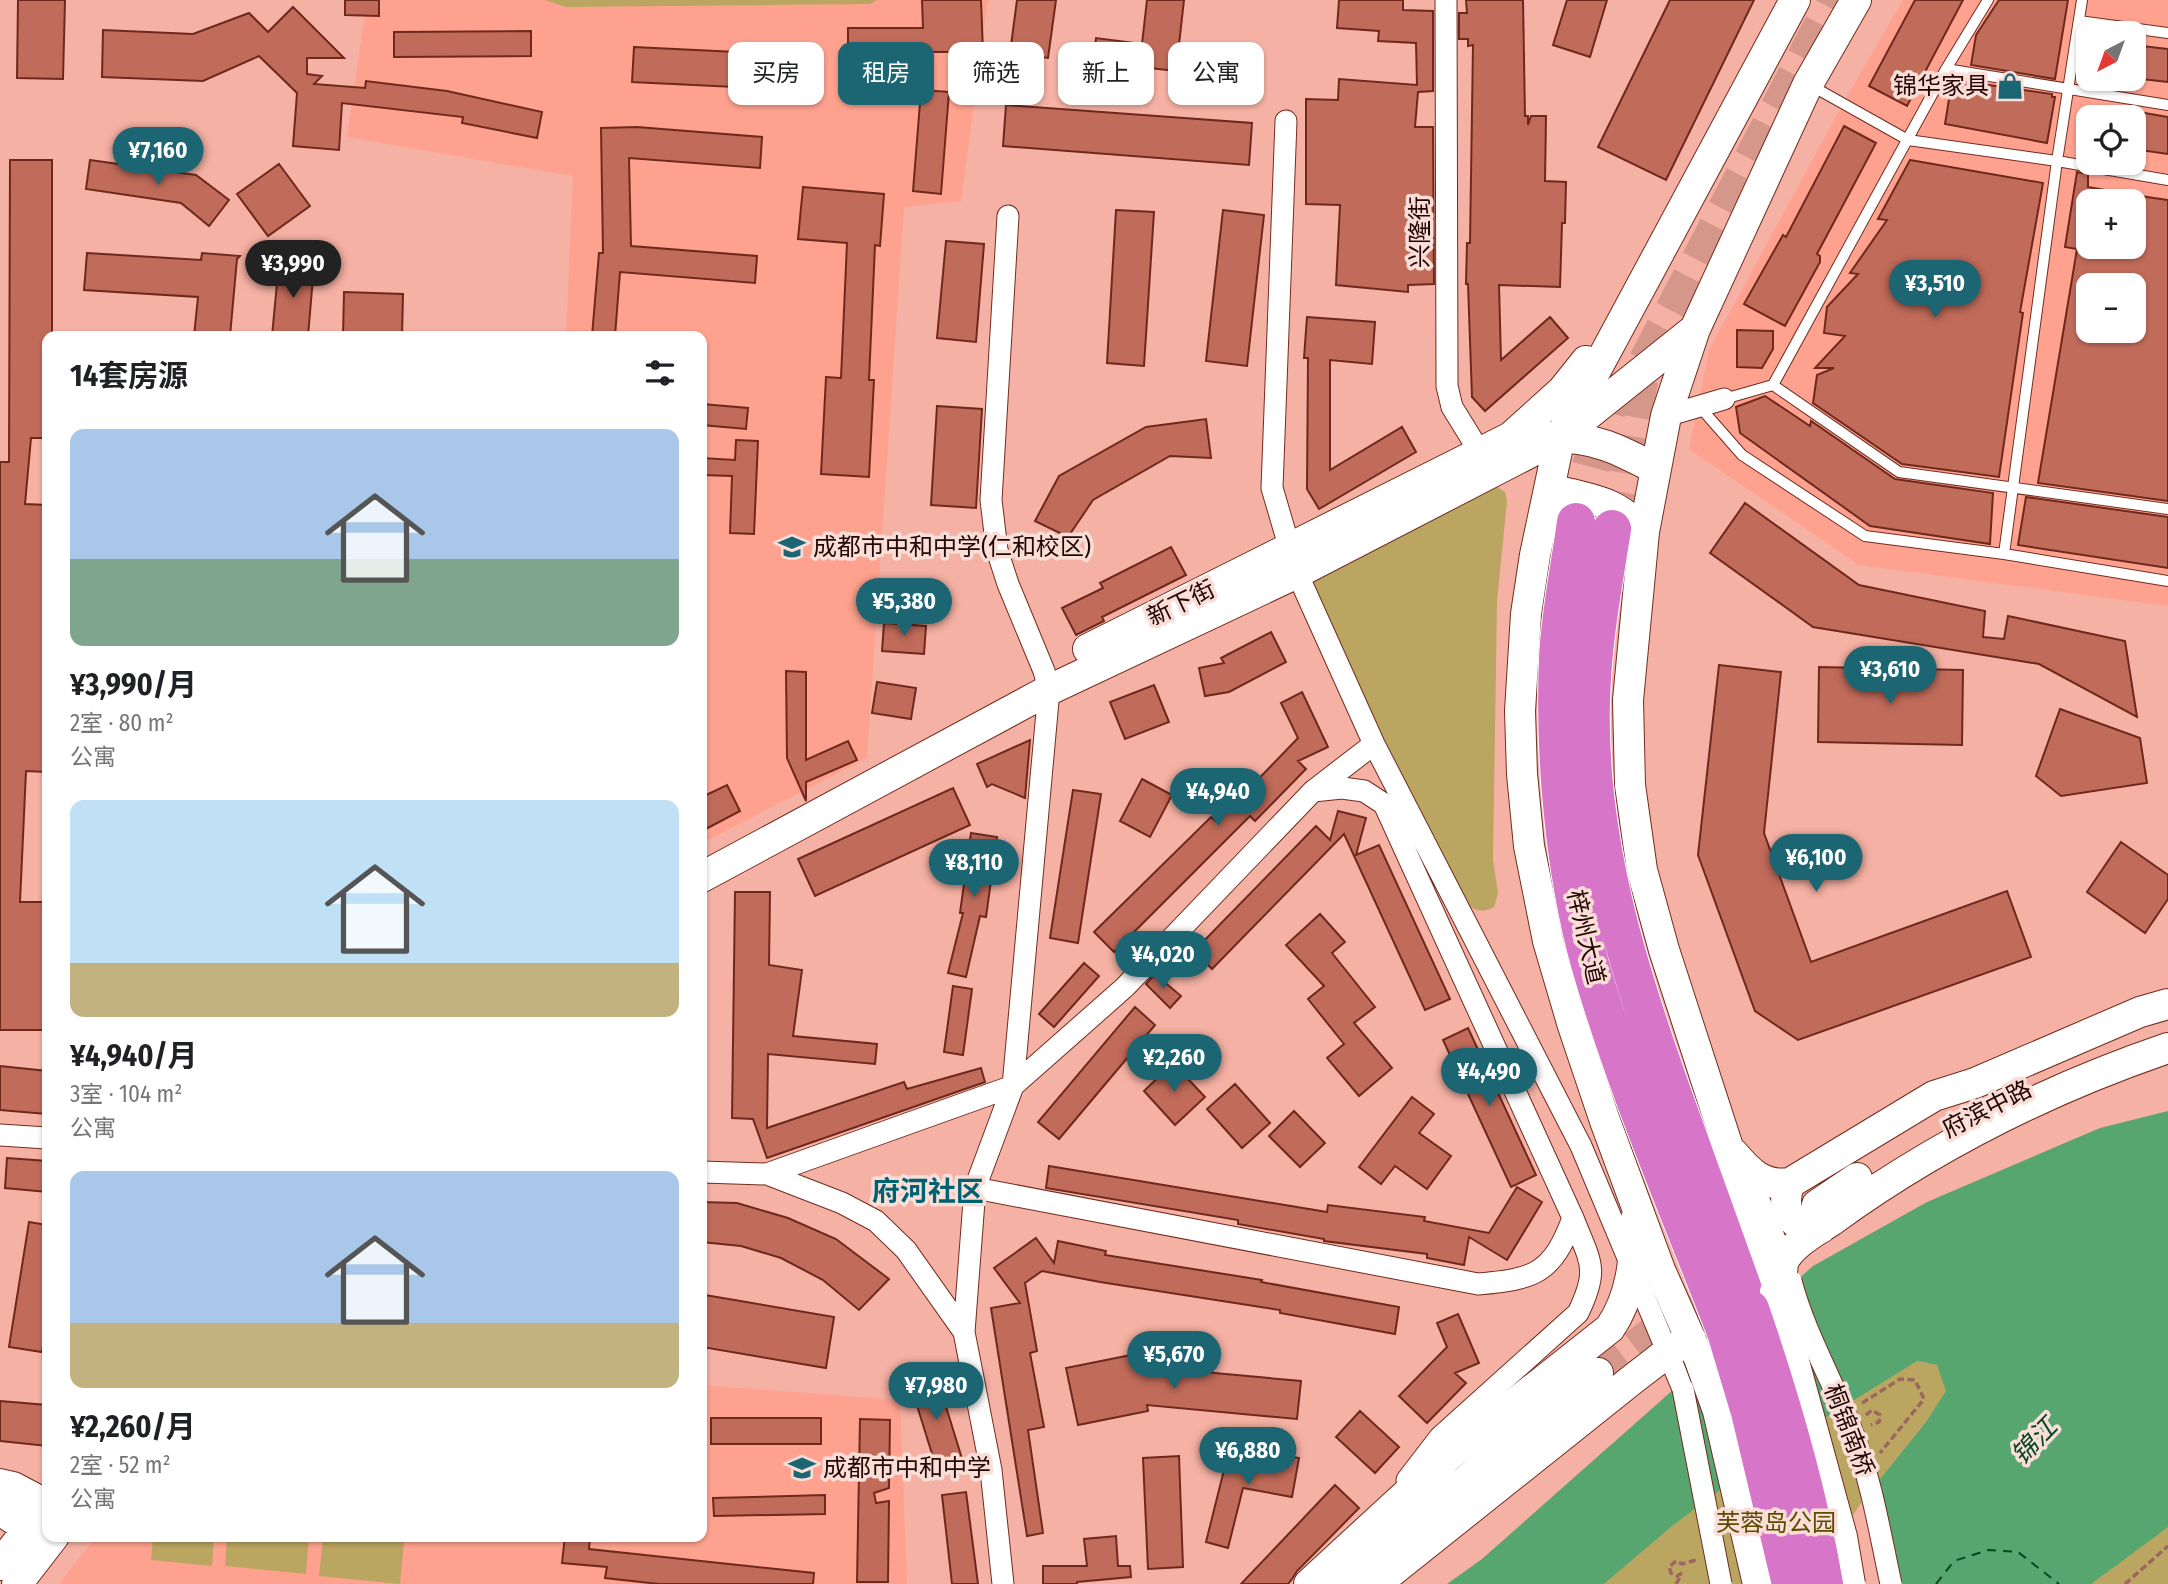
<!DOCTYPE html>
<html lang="zh">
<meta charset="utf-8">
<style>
:root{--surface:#fff;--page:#f6f6f6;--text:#202124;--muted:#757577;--accent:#1c6572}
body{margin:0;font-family:"Fira Sans Condensed","Noto Sans SC",sans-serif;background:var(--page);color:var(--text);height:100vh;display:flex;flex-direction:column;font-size:26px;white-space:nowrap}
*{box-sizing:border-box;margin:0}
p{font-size:23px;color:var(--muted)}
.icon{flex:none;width:38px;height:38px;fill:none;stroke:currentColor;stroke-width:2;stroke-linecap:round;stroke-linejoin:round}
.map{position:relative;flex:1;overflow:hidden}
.drawer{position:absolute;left:42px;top:331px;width:665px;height:1211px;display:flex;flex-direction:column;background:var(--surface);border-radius:14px;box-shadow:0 2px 5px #0004}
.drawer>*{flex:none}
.top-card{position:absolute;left:728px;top:42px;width:665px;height:63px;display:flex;gap:14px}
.needle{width:46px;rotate:221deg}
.tools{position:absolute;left:2076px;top:21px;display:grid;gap:14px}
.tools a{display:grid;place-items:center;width:70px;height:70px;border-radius:14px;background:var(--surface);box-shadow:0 2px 5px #0004;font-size:35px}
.price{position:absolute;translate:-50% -60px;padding:0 16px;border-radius:24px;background:var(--accent);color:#fff;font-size:23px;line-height:46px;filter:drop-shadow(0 2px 4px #0008)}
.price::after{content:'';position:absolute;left:50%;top:42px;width:21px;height:16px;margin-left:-10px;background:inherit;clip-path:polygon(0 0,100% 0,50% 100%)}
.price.on{background:#222;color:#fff}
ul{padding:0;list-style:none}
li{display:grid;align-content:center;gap:14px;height:371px;padding:0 28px}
li span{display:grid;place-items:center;height:217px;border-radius:14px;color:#555}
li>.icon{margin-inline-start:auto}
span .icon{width:126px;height:126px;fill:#fffc;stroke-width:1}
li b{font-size:30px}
h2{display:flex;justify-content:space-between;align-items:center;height:84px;padding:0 28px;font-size:30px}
.pill{padding:0 24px;border-radius:14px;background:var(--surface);box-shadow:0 2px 5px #0004;font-size:24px;line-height:63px}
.pill.on{background:var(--accent);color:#fff}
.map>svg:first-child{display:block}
.built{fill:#fea28f;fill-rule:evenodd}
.green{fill:#baa561}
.water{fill:#57a670}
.pier{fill:#f5b1a3}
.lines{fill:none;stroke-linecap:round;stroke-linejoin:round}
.ferry{stroke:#054522;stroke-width:2;stroke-dasharray:9 7;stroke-linecap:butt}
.building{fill:#c16b5a;stroke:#6f291c;stroke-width:2;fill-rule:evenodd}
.secondary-tunnel{stroke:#d6978b;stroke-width:30;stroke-dasharray:30 15;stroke-linecap:butt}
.highway-tunnel{stroke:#d6978b;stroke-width:38;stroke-dasharray:38 19;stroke-linecap:butt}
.lane-casing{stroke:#732c1f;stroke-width:12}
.street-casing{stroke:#732c1f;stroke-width:23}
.secondary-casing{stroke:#732c1f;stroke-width:32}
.highway-casing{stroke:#fff;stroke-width:40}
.path{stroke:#9b675e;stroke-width:3.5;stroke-dasharray:7 3.5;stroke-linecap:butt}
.lane{stroke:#fff;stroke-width:10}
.street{stroke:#fff;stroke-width:21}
.secondary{stroke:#fff;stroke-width:30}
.highway{stroke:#d775c9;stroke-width:38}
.street-bridge-casing{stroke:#732c1f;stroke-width:23;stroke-linecap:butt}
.secondary-bridge-casing{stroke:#732c1f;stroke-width:32;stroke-linecap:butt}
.highway-bridge-casing{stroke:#fff;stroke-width:40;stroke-linecap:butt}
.street-bridge{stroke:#fff;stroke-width:21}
.secondary-bridge{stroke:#fff;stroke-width:30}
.highway-bridge{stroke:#d775c9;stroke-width:38}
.labels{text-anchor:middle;stroke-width:7;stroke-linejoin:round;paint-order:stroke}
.poi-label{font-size:24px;fill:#230603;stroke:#f9ded8;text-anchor:start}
.street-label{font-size:24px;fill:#230603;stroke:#f9ded8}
.park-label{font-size:24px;fill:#5c4a00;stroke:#f9ded8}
.water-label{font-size:26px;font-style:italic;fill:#054522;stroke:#f9ded8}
.quarter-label{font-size:28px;font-weight:bold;fill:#006271;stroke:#f9ded8}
</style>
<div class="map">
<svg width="2168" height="1584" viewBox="0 0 2168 1584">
<rect width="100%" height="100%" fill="#f5b1a3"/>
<path class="built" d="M367,0H988L961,201L904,207L867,758L702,843V336H566L573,176L347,137Z
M1903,0H2168V606L1859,565L1689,449L1709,350L1849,93ZM2088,33H2133V79H2088ZM2088,117H2133V163H2088ZM2088,201H2133V247H2088ZM2088,285H2133V331H2088Z
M702,1385L900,1400L907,1584H59L96,1537L702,1536Z"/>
<path class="green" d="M545,0H877L870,4L566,7Z
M1494,485L1505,492L1507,501L1497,601L1493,860L1498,893L1494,907C1482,914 1471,910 1463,899L1305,579Z
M1916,1361L1937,1365L1947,1391L1926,1422L1880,1479L1842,1537L1801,1584H1604L1671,1526L1772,1451Z
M2168,1524V1584H2088Z
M153,1537H214L212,1566L151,1560Z
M227,1537H309L306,1574L225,1566Z
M323,1537L404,1542L400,1584L319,1576Z"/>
<path class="water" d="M2168,1111V1527L2091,1584H1801L1843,1537L1880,1479L1926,1422L1946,1391L1937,1365L1917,1361L1772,1451L1672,1526L1604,1584H1447L1482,1559L1813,1266L1927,1202L2100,1128Z"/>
<path class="pier" d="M1876,1480L1898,1584H1798L1840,1535Z"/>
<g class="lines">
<path class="ferry" d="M1936,1584L1954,1561L1988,1550L2018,1552L2059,1584"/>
</g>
<path class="building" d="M18,0H65L63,79L17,78Z
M345,0H379V16L345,15Z
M922,0H981L983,52H848V28H923Z
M1017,0H1056L1048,58L1010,53Z
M1147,0H1184L1176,71L1093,62L1096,38L1142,44Z
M1339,0H1403V10L1433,11V91L1418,92L1415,127H1433L1434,284L1408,285V292L1336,285L1340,205L1306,204V99L1338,100L1339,79L1417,85L1416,43L1378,41L1379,31L1337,28Z
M1466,0H1523L1525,116H1528V125L1531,116H1546L1545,181L1566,182L1565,223H1562L1560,287L1499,285L1501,360L1550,317L1568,338L1485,411L1472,397L1468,284H1466L1467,243H1470L1473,45L1468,46V39H1459V13H1467Z
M1567,0H1607L1590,57L1553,45Z
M1670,0H1754L1666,180L1598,147Z
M1915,0H1963L1907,106L1869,86Z
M1999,0H2068L2055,79L1971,65L1976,35Z
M293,7L344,58H307V74L322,76L314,84L365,88L366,81L447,91L542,112L537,138L462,123L463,117L342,103L339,150L293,146L297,93L259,56L203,81L102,77L103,30L193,34L249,13L268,32Z
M531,31V56L394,57V32Z
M2133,45L2168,49V82L2133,78Z
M634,47L757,53L756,88L632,82Z
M1961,81L2052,94V97H2055L2047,143L1945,124L1950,93Z
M921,90L949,92L941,194L913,191Z
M1006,105L1252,123L1249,165L1003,146Z
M2133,111L2168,117V154L2133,149Z
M1844,126L1876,143L1817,254L1820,256V262L1785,326L1744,304L1783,235L1786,237Z
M637,127L762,137L760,168L629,158L631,246L757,256L755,283L620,272L615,336H592L599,253H603L601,128Z
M10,160H52V336H47V438H31L25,504L47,505V772L26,771L20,902H43V1030H0V462H9Z
M90,160L196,175L229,200L209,226L181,203L86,189Z
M1910,160L2043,183L2020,312L2023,313L1999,477L1902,464L1813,403L1817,375L1834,368H1815L1845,336L1824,333L1827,307L1858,274L1850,273L1887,220L1878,219Z
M279,164L310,206L268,236L237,194Z
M2077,172L2088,174V187L2122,193L2121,201H2088V247H2133V195L2168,200V501L2038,483L2077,249L2065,247ZM2088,285H2133V331H2088Z
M803,187L884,194L880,246L875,245L869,380H874L869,477L821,474L826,377L841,378L847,243L798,239Z
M1116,210L1154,212L1144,366L1107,363Z
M1223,210L1264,215L1247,366L1206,361Z
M946,241L984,244L976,342L937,338Z
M87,253L201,260L202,253L240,256L237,259L230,336H194L198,297L84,290Z
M279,262L314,266L308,336H272Z
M344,292L403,294L402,336H343Z
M1307,317L1375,322L1372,364L1330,360V470L1402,427L1416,452L1319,509L1307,489L1308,358H1304Z
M1737,330L1773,331V349L1762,368L1737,367Z
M1765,396L1810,426L1811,421L1895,479L1993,493L1990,544L1870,526L1740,433L1736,407Z
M702,404L748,408L746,429L702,425Z
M937,406L982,409L976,508L931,505Z
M1206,419L1211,458L1170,456L1093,500L1068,537L1035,521L1059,476L1146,427Z
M736,440L758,441L754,534L730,533L732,476L702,475V458L735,460Z
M2026,497L2168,517V568L2018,545Z
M1745,503L1859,585L1985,611L1983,637L2004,639L2008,616L2125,641L2137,717L2039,664L1813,627L1710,553Z
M1171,547L1186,575L1102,617L1104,621L1076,635L1062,608L1103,588L1100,583Z
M884,623L926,626L924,654L882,651Z
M1271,632L1286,662L1229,692L1205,696L1199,668L1224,663L1221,658Z
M1719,665L1781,672L1764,833L1811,962L2007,891L2031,957L1798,1040L1755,1011L1698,855Z
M1819,667L1963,670L1962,745L1818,742Z
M786,671L806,672V760L848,741L857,760L806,782V801L787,758Z
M877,682L916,688L911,719L872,713Z
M1154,685L1169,722L1125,739L1110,702Z
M1302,692L1328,747L1298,761L1306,769L1255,821L1250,816L1114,952L1094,932L1211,817L1217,822L1298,738L1281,703Z
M2060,709L2140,738L2147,783L2061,796L2036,776Z
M1030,740L1025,798L992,784L987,787L977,764Z
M1142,779L1172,795L1150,837L1120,821Z
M727,785L740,811L702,831V797Z
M953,788L970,825L815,896L798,859Z
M1073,790L1101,794L1078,943L1050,938Z
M1338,811L1366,818L1356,855L1379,845L1450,999L1425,1010L1344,834L1212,969L1194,951L1316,826L1330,840Z
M971,833L997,837L986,917L980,916L966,977L948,973L963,913H960Z
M2121,842L2168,875V899L2145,933L2087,892Z
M735,892H770L769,965L802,970L793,1036L877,1044L875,1064L768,1054L767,1128L904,1082L907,1089L981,1068L985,1082L767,1158L753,1119L732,1118Z
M1320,914L1345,942L1332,953L1375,1007L1354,1023L1392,1068L1359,1096L1327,1058L1344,1044L1308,999L1324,986L1286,945Z
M1084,963L1099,976L1054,1027L1039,1014Z
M1155,974L1181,996L1170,1008L1146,984Z
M953,986L972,989L963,1055L944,1052Z
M1135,1007L1155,1025L1059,1139L1038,1122Z
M1468,1028L1536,1175L1511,1187L1443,1040Z
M1173,1063L1205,1097L1175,1125L1144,1091Z
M0,1066L47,1071L46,1114L0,1110Z
M1235,1084L1270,1123L1242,1148L1207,1109Z
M1412,1097L1434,1114L1419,1133L1451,1156L1427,1189L1395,1166L1381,1184L1359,1167Z
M1294,1111L1325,1143L1300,1167L1269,1136Z
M7,1158L47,1161V1192L5,1188Z
M1049,1166L1327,1212L1328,1205L1425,1217L1424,1221L1489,1233L1517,1187L1542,1202L1507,1260L1469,1237L1464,1265L1427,1258V1254L1324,1241V1239L1238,1224V1220L1046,1188Z
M702,1202L737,1203L788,1218L836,1239L889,1279L859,1310L823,1280L781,1258L741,1246L702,1242Z
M29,1222L47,1225V1322L42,1352L9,1347Z
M1036,1238L1054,1263L1058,1241L1106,1251L1105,1255L1262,1280L1261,1282L1399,1307L1395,1334L1280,1313V1310L1100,1282L1042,1271L1025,1283L1037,1351L1030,1353L1044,1427L1028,1430L1043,1533L1027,1536L991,1308L1020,1303L994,1268Z
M705,1295L834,1317L826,1368L702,1347V1312Z
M1458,1314L1479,1363L1455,1373L1466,1383L1427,1423L1399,1396L1447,1347L1437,1323Z
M1136,1354L1139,1366L1301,1381L1297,1419L1147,1405L1148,1411L1078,1425L1066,1368Z
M935,1371L964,1465L938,1473L909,1380Z
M0,1401L47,1405V1446L0,1441Z
M1360,1411L1399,1447L1375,1473L1336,1437Z
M711,1418H821V1444H711Z
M860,1419L890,1420L889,1488L874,1493L876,1503L889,1501L888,1582H857Z
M1230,1446L1276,1459L1277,1454L1299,1458L1292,1497L1243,1488L1228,1548L1206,1542Z
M1179,1456L1183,1567L1148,1569L1143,1458Z
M1335,1485L1359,1508L1297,1571L1292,1579L1288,1584H1241Z
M966,1492L978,1584H952L942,1495Z
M825,1495V1514L714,1516L713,1498Z
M565,1536H590L589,1549L814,1573L813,1584H659L605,1578L607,1567L562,1563Z
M1116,1536L1118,1566H1130L1131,1577L1077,1582V1584H1043V1566H1087L1084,1539Z"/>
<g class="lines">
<path class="secondary-tunnel" d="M1598,1373L1725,1276"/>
<path class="highway-tunnel" d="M1576,522L1617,371
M1612,529L1640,376L1836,0"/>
<defs>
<path id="lane" d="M2079,21L2168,33
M1946,69L2168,105
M1810,85L1908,140L2057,161L2168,180
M1773,385L1899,472L2168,509
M1724,399L1773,385L1946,69L1988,0
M1699,406L1742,455L1865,536L2004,554L2168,581
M2004,554L2057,161L2082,0"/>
<path id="street" d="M1446,0L1447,386L1452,407L1481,454
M1286,121L1272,488L1297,573L1374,744L1581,1146L1683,1389
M1666,416L1724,399
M1313,791L1342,788L1364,791L1384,804L1573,1218C1590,1262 1600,1268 1578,1313L1440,1437L1407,1480
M0,1135L47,1138
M702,1172L767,1174L842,1203L876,1221L906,1250L964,1332
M767,1174L1013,1086L1125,987L1313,791L1374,744
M975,1188L1478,1284C1535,1279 1552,1274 1573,1218
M1757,1195L1787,1269
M1003,1584L991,1470L964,1332L975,1188L1013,1086L1049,690L1044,671L1008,584L997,550L991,500L1008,216"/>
<path id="secondary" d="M1551,437C1595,437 1618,449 1656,469
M1546,508L1563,492C1600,501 1617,503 1644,532
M1088,649L1511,437L1562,391L1586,361
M702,877L1049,690L1297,573L1560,437L1695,329
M1733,1153C1749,1172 1763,1187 1790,1183L1934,1096L1975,1083L2140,1012L2168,1004
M1790,1183C1779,1209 1792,1231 1821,1228
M1817,1205L1857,1178
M1773,1287C1776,1279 1779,1269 1783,1262C1792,1244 1815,1232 1831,1221C1934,1146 2048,1089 2168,1048
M1775,1292L1664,950L1642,870L1630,785L1628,700L1644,532L1666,416L1695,329L1808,84L1856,0
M1699,1358L1660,1270L1605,1121L1573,1026L1548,941L1529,846L1522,774L1520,711L1526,614L1535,555L1560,437L1795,0
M0,1484L13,1487L47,1505
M0,1510L44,1539
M0,1565L47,1504
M17,1584L54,1536
M1309,1584L1447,1457L1610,1328C1633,1294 1634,1259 1636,1219
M1339,1584L1598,1373
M1376,1584L1633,1379L1668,1352L1691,1339"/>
<path id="highway" d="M1576,522C1570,567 1560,613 1558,659C1554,755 1564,871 1590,964C1626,1089 1679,1210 1726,1332
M1612,529C1603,586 1592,644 1591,702C1587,846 1633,986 1682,1120C1705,1183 1727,1246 1750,1309"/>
</defs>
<use href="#lane" class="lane-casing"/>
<use href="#street" class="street-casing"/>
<use href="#secondary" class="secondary-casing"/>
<use href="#highway" class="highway-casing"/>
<path class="path" d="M1862,1403L1900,1379L1915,1380L1924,1399L1880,1453
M1866,1415L1872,1410L1880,1415L1879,1422L1871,1425
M1682,1573L1677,1576L1671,1573L1669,1567L1676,1561L1682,1564L1696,1560
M1676,1584L1681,1575
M2125,1584L2168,1546"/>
<use href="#lane" class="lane"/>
<use href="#street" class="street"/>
<use href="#secondary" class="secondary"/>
<use href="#highway" class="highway"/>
<defs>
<path id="street-bridge" d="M1791,1281C1805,1335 1834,1382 1853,1434C1872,1482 1880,1534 1891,1584
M1683,1389L1721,1584"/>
<path id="secondary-bridge" d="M1775,1292L1842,1537L1850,1584
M1699,1358L1718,1411L1758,1584"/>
<path id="highway-bridge" d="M1750,1309C1781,1399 1808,1491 1824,1584
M1726,1332L1750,1412L1791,1584"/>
</defs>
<use href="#street-bridge" class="street-bridge-casing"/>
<use href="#secondary-bridge" class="secondary-bridge-casing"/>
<use href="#highway-bridge" class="highway-bridge-casing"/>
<use href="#street-bridge" class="street-bridge"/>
<use href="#secondary-bridge" class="secondary-bridge"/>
<use href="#highway-bridge" class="highway-bridge"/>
</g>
<defs>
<symbol id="shop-bare" viewBox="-9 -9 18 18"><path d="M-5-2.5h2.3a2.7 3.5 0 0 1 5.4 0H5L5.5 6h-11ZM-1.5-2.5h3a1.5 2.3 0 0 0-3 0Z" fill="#1c6572" stroke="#f9ded8" stroke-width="2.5" paint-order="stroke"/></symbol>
<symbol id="school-bare" viewBox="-9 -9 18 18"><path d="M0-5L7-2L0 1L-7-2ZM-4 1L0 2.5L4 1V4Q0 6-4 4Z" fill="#1c6572" stroke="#f9ded8" stroke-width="2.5" paint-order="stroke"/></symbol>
</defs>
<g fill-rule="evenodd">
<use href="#shop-bare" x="1991" y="67" width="38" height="38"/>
<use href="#school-bare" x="773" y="528" width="38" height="38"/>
<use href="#school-bare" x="783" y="1449" width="38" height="38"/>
</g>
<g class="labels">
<g class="poi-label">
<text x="1989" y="94" text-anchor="end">锦华家具</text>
<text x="813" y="555">成都市中和中学(仁和校区)</text>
<text x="823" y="1476">成都市中和中学</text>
</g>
<g class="street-label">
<text transform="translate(1420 232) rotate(-90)" y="8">兴隆街</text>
<text transform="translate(1181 603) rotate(-26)" y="8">新下街</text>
<text transform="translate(1586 937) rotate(77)" y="8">梓州大道</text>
<text transform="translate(1987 1109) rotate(-27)" y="8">府滨中路</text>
<text transform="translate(1849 1430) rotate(69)" y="8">桐锦南桥</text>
</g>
<g class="park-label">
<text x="1776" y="1531">芙蓉岛公园</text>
</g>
<g class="water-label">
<text transform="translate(2034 1441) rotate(-46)" y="9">锦江</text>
</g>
<g class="quarter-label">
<text x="928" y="1201">府河社区</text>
</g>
</g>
</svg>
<div class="tools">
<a><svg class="needle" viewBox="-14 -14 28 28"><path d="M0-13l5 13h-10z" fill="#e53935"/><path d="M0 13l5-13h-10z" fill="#757577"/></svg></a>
<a><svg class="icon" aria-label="locate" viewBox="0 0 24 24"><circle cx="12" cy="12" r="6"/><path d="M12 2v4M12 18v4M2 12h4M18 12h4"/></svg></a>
<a>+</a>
<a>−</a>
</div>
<b class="price" style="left:158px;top:187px">¥7,160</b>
<b class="price on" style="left:293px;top:300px">¥3,990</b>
<b class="price" style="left:1935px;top:320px">¥3,510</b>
<b class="price" style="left:904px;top:638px">¥5,380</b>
<b class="price" style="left:1890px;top:706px">¥3,610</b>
<b class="price" style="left:1218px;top:828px">¥4,940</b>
<b class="price" style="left:1816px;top:894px">¥6,100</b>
<b class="price" style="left:974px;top:899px">¥8,110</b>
<b class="price" style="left:1163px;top:991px">¥4,020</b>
<b class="price" style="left:1174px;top:1094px">¥2,260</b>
<b class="price" style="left:1489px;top:1108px">¥4,490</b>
<b class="price" style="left:1174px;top:1391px">¥5,670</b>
<b class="price" style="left:936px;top:1422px">¥7,980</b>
<b class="price" style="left:1248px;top:1487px">¥6,880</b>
<div class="top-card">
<a class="pill">买房</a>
<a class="pill on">租房</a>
<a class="pill">筛选</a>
<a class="pill">新上</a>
<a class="pill">公寓</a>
</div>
<section class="drawer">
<h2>14套房源<svg class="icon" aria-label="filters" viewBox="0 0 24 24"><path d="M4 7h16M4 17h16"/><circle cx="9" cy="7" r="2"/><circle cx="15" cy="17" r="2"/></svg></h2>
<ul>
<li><span style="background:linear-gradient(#a9c7e8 60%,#7fa58c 0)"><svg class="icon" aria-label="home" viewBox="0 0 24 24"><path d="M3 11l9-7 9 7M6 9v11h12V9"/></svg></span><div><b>¥3,990/月</b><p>2室 · 80 m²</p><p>公寓</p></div></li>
<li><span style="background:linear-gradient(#bfe0f5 75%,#c2b280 0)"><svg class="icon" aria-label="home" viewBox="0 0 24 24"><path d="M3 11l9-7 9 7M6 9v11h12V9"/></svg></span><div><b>¥4,940/月</b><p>3室 · 104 m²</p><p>公寓</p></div></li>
<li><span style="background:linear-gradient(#a9c7e8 70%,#c2b280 0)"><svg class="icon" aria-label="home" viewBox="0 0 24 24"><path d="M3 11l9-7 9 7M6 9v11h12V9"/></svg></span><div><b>¥2,260/月</b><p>2室 · 52 m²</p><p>公寓</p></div></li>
</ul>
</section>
</div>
